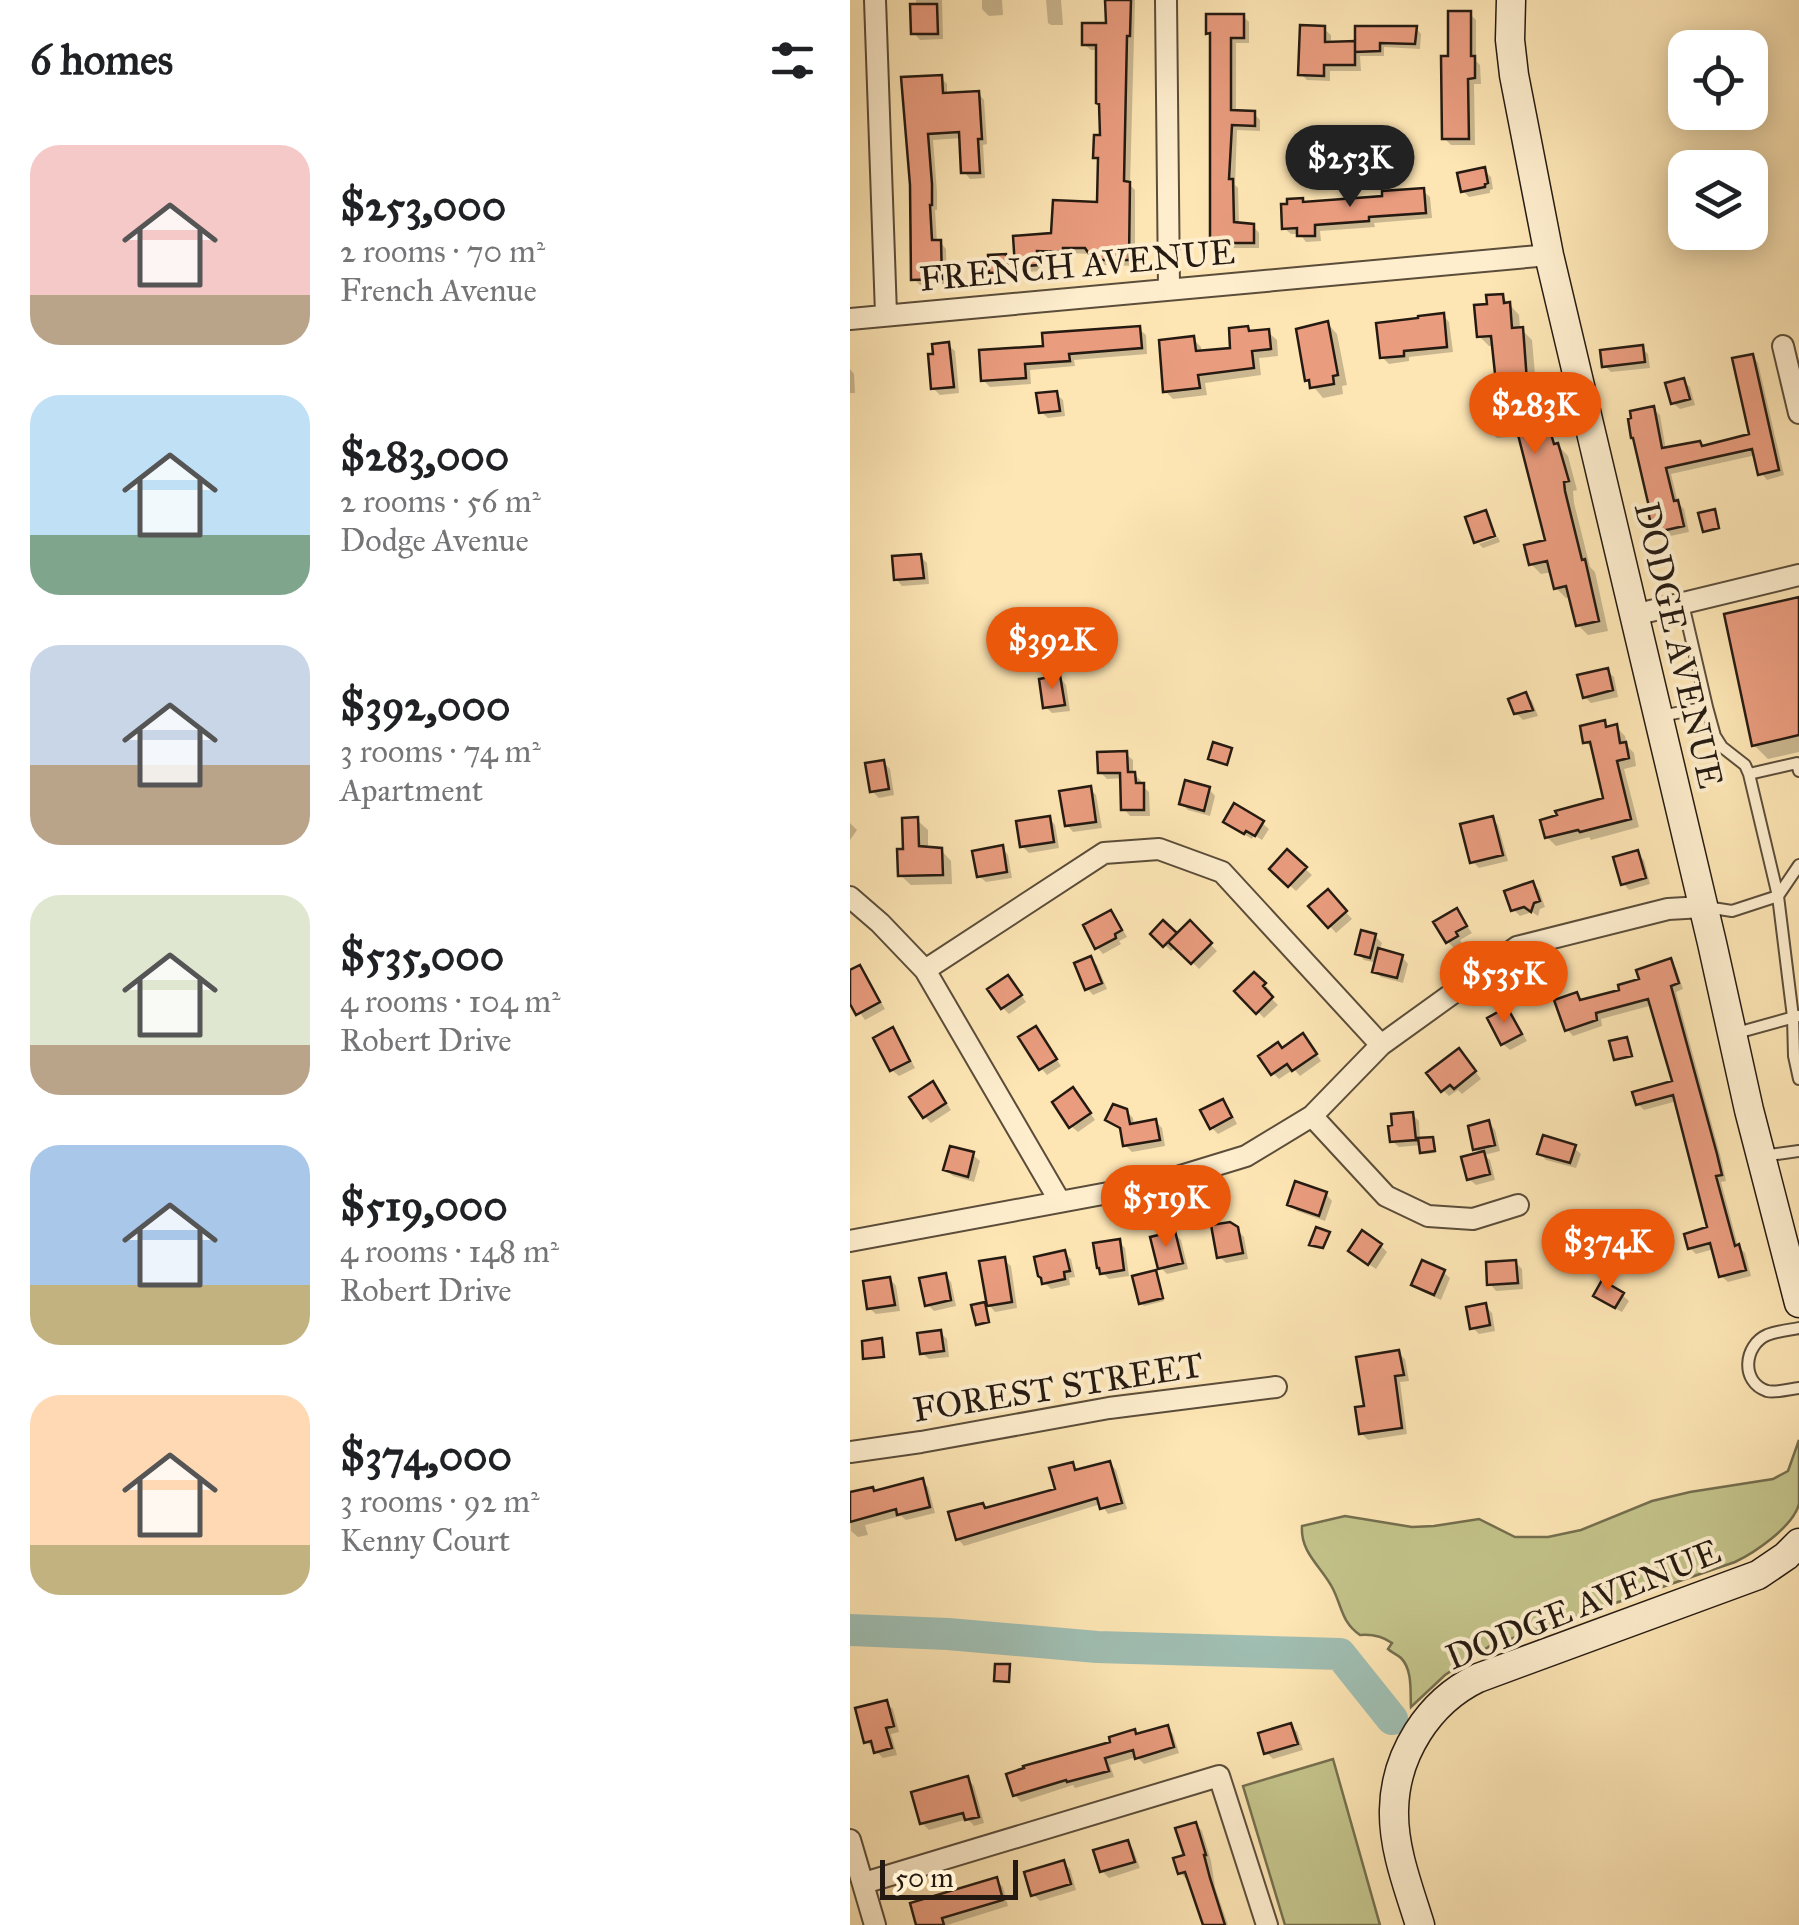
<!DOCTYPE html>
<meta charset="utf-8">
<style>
:root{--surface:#fff;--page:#f2f2f2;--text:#202124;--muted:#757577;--accent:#ea580c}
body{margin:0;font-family:"IM FELL Great Primer",serif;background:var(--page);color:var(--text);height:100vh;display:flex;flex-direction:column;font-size:38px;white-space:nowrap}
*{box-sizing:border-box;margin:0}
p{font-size:32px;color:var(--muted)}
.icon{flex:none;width:55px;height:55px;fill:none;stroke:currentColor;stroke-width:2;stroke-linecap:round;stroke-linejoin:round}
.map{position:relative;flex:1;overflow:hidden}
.drawer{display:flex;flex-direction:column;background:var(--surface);width:850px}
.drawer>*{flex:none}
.controls{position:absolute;left:818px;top:30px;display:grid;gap:20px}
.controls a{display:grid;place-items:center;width:100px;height:100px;border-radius:20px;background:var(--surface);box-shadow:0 5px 25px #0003;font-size:50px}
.scale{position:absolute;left:30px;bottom:25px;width:138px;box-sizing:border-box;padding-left:10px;border:5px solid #251a11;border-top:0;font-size:28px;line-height:35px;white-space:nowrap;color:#251a11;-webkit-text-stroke:8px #feeece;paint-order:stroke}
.price{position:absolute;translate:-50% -85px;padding:0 22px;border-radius:35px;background:var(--accent);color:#fff;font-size:32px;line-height:65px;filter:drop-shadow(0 2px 5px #0008)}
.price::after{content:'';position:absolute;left:50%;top:60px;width:30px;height:22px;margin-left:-15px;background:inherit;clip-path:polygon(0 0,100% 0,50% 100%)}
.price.on{background:#222;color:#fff}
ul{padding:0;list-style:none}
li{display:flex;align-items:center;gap:30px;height:250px;padding:0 30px}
li span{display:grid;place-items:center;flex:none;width:280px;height:200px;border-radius:30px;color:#555}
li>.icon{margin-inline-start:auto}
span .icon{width:120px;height:120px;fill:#fffc;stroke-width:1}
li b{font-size:42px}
h2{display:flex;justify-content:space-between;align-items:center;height:120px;padding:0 30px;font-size:42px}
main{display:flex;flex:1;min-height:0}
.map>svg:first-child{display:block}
.green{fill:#c3c38a;stroke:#746e4e;stroke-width:2.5}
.shadow{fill:#0003}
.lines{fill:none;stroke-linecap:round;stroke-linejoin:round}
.river{stroke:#a0beb2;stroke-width:32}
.building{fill:#e99c7e;stroke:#251a11;stroke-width:2.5}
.service-casing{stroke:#5b4d3a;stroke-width:14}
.minor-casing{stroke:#5b4d3a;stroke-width:24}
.secondary-casing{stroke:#251a11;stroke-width:31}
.service{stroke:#feeece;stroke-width:10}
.minor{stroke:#feeece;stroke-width:20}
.secondary{stroke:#feeece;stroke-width:28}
.labels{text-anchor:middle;stroke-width:8;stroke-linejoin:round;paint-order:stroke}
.street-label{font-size:35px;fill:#251a11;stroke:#feeece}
</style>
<main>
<section class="drawer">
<h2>6 homes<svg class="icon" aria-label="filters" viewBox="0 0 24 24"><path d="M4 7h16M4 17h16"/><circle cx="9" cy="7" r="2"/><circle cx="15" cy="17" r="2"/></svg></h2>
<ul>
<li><span style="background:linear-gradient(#f6c9c9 75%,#b9a48a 0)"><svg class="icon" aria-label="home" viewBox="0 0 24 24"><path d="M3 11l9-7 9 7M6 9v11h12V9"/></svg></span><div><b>$253,000</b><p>2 rooms · 70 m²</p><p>French Avenue</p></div></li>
<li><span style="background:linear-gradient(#bfe0f5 70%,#7fa58c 0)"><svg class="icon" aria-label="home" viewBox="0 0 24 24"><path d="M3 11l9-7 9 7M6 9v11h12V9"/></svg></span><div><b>$283,000</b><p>2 rooms · 56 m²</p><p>Dodge Avenue</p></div></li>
<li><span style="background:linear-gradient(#c9d6e8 60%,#b9a48a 0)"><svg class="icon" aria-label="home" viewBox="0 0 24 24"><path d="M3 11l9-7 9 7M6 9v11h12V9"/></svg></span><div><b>$392,000</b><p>3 rooms · 74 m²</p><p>Apartment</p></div></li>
<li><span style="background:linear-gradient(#dfe7d0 75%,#b9a48a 0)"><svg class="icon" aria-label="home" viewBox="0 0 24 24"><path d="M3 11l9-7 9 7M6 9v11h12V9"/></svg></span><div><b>$535,000</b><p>4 rooms · 104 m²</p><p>Robert Drive</p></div></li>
<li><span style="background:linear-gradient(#a9c7e8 70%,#c2b280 0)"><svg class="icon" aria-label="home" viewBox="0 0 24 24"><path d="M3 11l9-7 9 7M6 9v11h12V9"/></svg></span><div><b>$519,000</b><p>4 rooms · 148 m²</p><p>Robert Drive</p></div></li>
<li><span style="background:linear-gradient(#ffd9b3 75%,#c2b280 0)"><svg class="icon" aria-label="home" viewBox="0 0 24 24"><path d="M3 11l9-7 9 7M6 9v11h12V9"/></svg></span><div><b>$374,000</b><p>3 rooms · 92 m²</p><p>Kenny Court</p></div></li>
</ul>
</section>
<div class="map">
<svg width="949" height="1925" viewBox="0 0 949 1925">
<rect width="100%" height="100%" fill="#fde5b4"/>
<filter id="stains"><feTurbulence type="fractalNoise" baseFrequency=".002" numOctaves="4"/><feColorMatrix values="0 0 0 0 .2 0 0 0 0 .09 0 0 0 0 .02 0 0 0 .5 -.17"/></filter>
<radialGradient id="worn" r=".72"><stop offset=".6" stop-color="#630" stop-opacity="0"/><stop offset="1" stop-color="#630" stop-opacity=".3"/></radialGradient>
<path class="green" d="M949,1440C949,1456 949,1490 949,1504C943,1527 904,1553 885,1562L640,1646L595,1675L561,1707C560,1693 563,1670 551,1658C548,1655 542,1653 538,1649L542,1643C532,1636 522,1634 510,1635C492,1623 492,1607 483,1589C472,1567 450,1553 452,1526L495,1516L562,1527L584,1526L629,1519L665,1537H698L731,1530L802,1501L840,1492L923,1479L938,1471Z
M483,1759L530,1925H435L393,1786Z"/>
<path class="shadow" d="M66,0H92L93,39L70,40L64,33Z
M132,0H152L153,15L139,16L132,9Z
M196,0H211L213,25H201L198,23Z
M258,0H285L280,185L285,190V266L252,265L242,254L219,253L218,257L192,256L193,271L174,272L167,266L204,236L250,205V161L246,157L252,138L249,50H241L234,44L258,25Z
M620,14L626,20V61L630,65L631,84H624L625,145H601L594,138L600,59Z
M393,16L399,22V43H386V113L404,114L410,120V131L387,130L385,185L388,188L389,225L403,226L409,233V248H368L362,242V37L358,33Z
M566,28L571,34L570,49L534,47V56H510L511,71H480V81L457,80L451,74L474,29L481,35V44L507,48Z
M91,78L97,84V95L128,93L134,100L137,144L133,145L135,178L120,179L114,172L112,138L83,140L87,192V210H85L87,243L90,242L96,249L97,284L70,285L64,279L62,184Z
M634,170L641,177L643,189L640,190V193L619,197L613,191Z
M573,191L580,197L582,218L524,223L525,227L470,231L471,241L456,242L450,234H441L434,228L440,207L535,198Z
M652,296L669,315L670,328L682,340L687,397L690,396L700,406L702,439L718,456L727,490L723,491L724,503L740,567L745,572L758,631L738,635L728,625L721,597L716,598L706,588L702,572L691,574L681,564L698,542L671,436L647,438L637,428L648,409V386L645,346H639L629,336L639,306Z
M593,315L599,322L603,352L559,357V361L539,364L532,357Z
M477,323L487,334L497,385L492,386L493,394L473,398L458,380Z
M398,328L402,333L418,332L427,340L428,356L409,358L411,375L355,383L357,395L323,399L315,391L343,339L351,347L352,353L383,351Z
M289,329L296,335L297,354L224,360L225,366L180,370L181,384L140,387L133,380L196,348Z
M98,345L105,351L109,393L90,395L83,388Z
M792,348L798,354L800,368L761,372L755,366Z
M902,356L908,363L934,475L917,480L911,473L906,455L821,474L828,503L834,509L839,532L811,538L805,532L803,409L810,415L816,450L850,443L855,448L902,436Z
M0,369L4,374L5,393H0Z
M833,381L840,387L845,405L830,409L823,403Z
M206,394L213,400L215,416L198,418L191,412Z
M648,537L650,542L633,548L629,544Z
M70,556L77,563L79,584L52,586L46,579Z
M949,600V752L918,759L904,745Z
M757,671L764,677L768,697L741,703L735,697Z
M210,678L216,685L220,711L202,713L196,707Z
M676,695L682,701L688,716L673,720L666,713Z
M754,723L759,729L766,727L775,736L777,746L784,753L786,766L774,769L789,827L741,840L739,837L706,846L697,837L756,800L745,751L736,742Z
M276,754L283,760V773L291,781V785L299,792L300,816H280L274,809L273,778L257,779L250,772Z
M33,762L40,769L44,795L29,798L22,791Z
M240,789L246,795L252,828L223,832L217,825Z
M359,789L365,796L360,816L338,810L332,804Z
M199,818L205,825L209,848L179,853L172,846Z
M642,818L648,825L658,861L629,868L623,862Z
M67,820L78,830V849L91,850L101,861L102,884L61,885L50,875Z
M0,823L7,830L0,840Z
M412,823L419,829L412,840L404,835L402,839L383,828Z
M152,848L158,855L162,878L136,882L129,876Z
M438,853L462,875L446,891L422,869Z
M787,853L794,860L800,884L779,890L773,883Z
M682,883L689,890L695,907L690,909L688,916L682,912L670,916L664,910Z
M478,892L502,919L486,933L462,906Z
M607,911L622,933L610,940L612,943L604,948L598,942Z
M261,913L267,920L277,937L269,941L271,944L253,954L247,947Z
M313,923L327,937L340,924L367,951L349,969L326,946L321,951L303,933Z
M525,936L532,943L529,951L552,957L558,964L553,983L531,977L525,971L527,963L514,960L508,953Z
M240,959L247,965L257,989L243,995L237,988Z
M820,961L826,968L833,989L826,992L872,1162L876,1181L871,1182L888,1246L895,1253L901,1276L878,1282L871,1276L864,1249L846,1254L840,1248L860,1229L827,1101L794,1110L788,1104L825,1083L803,1005L751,1019L752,1026L723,1036L717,1029L726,995L733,1002L772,991Z
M9,968L16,974L35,1009L15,1020L0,999V973Z
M404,975L421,991L417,994L428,1005L414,1018L388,991Z
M164,985L176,1002L159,1014L153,1008Z
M657,1010L663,1016L677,1041L660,1050L653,1044L640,1019Z
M186,1029L211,1066L197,1075L191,1068Z
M42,1030L49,1037L65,1068L49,1076L42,1070L27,1039Z
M459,1043L471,1061L450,1076L444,1069L429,1079L423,1073L433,1050Z
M615,1058L631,1079L612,1094L608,1090L599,1096L593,1090Z
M89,1091L101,1110L81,1123L75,1117Z
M229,1097L245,1120L228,1132L221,1126Z
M372,1102L379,1108L387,1124L368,1134L362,1128Z
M276,1111L283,1118L284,1126L306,1122L312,1128L315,1146L282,1152L275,1145L273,1131L258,1120Z
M562,1114L569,1121L570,1140L582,1139L585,1142L586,1153L575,1154L572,1145L549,1147L542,1141Z
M639,1123L645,1130L650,1151L634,1155L640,1160L645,1180L626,1185L619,1179L631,1154L626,1149Z
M724,1148L731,1154L726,1168L696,1160L689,1153Z
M123,1155L130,1161L124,1182L103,1176L96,1170Z
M476,1194L482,1201L475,1221L447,1211L440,1205Z
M386,1229L394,1237L398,1259L376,1263L369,1256Z
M324,1233L331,1240L338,1269L317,1274L311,1268Z
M751,1237L757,1243L742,1267L722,1255Z
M269,1242L275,1248L279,1276L259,1279L253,1273Z
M531,1246L537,1252L526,1269L508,1257Z
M214,1253L221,1259L225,1277L219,1278L220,1285L201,1289L195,1283Z
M154,1260L161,1266L167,1308L145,1312L139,1305Z
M665,1262L672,1269L673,1289L646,1291L640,1284Z
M593,1272L600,1278L591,1300L571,1291L564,1285Z
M306,1273L314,1301L294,1306L291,1303Z
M95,1275L101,1282L106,1306L84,1311L77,1304Z
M40,1279L46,1286L50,1311L26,1314L19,1308Z
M747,1295H772L779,1301L772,1312L753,1302Z
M635,1306L642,1313L645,1331L629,1334L622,1327Z
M90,1332L97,1339L99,1357L79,1359L72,1353Z
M548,1353L555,1359L559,1381L550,1382L557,1434L518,1440L511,1433Z
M260,1463L266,1470L277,1509L258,1514L251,1504L114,1546L108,1539L137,1510L208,1491L222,1464L229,1472Z
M72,1481L78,1487L85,1513L56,1520L51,1516L15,1525L18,1535L8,1537L1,1531L0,1495L26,1493Z
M36,1703L43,1709L49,1732L41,1734L47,1755L33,1758L17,1742Z
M441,1726L447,1732L453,1750L423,1759L416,1752Z
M317,1727L323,1734L329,1753L294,1764L287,1757L260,1765L264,1777L225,1788L223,1785L171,1802L165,1795L284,1732L288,1736Z
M118,1779L124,1786L134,1823L124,1826L118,1819L79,1830L72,1823Z
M346,1824L352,1831L361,1861L365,1887L378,1925H355L340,1878L336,1879L330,1872Z
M277,1842L283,1849L290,1868L259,1878L252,1871Z
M213,1863L220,1869L226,1890L190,1901L184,1895Z
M146,1880L153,1887L158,1906L97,1925H69Z"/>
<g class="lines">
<path class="river" d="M0,1630L98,1634L247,1647L490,1654L542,1719"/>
</g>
<path class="building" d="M255,0H281L280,36H277L274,181L280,182L279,260H243L235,248H213V252L187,251L188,265L165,267L163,236L201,233L203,200L247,202L248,158H243L244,135H250L249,104L246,103V45H232V23H256Z
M60,4H87L88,34H61Z
M598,11H621V56H625V78L618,79L619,139H592L591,56H598Z
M356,14H394V38H381V110L405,111V126L382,125L379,179H383L384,222L404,224V243H360V33L356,34Z
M450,25L475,26V42L505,41V65H474V76L448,75Z
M505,26H567L565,44L530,43V51L505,52Z
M92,75L93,93L129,91L132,139H128L130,173H111L109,132L78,134L82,184V205H80L82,240H91L92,279L61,280L60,185L51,77Z
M635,167L638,183L635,184V187L611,192L607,173Z
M574,188L576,213L519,217V221L465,225V236H447V228L432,229L431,204H437V199L453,198V202L532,196V191Z
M156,254L158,272L139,273L138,255Z
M653,294L654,303L660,302L662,328L673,327L678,395L691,394L694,436L701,434L704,444L708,443L719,481L714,482L715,491L732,560L735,559L749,621L726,626L716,586L704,589L697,561L679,565L674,545L695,540L666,427L635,429L633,407H645L643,384L646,383L641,336L627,337L624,305L637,304L636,295Z
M594,313L597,347L554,351V356L530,358L526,323L568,318V316Z
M478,321L488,375L483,376L484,384L460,388L459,380L455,381L446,329Z
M290,326L292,348L219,354L220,361L175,364L176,378L131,381L129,350L193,346L192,333Z
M398,326L399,331L419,329L421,349L402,351L404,368L348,375L350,388L313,392L309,340L344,336L346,351L380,348L379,328Z
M99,342L104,387L81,389L78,354H83L82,344Z
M793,345L795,362L752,367L750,350Z
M903,354L929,470L908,475L902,449L816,468L824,501L828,500L834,526L803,533L797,507H799L783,438H781L778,419L781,418L780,411L804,406L812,448L850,441L852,446L899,434L882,358Z
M834,378L840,399L821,404L815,383Z
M207,391L210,411L189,413L186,393Z
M865,509L869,528L853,532L848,513Z
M636,510L645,536L624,543L615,517Z
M71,554L74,578L44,580L42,556Z
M949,597V735L902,746L874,614Z
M758,668L763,690L733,698L727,675Z
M210,675L215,705L193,708L189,679Z
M676,692L683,710L664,714L658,699Z
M755,720L756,727L767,724L770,743L776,742L779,758L767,761L781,819L730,832L728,830L695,838L690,820L707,815L705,811L753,798L740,742L733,743L730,726Z
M363,742L382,748L377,765L358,759Z
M277,751L278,772H285L286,783H294V810H271L270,773H248L247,752Z
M34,760L39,789L20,792L15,763Z
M335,780L360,787L354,811L329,804Z
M241,786L246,822L215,826L209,791Z
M384,803L414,821L405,836L396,831L394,834L373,822Z
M200,816L204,842L170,847L166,821Z
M643,816L653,855L620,863L610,824Z
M68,817L69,846L92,848L93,875L48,876L47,849H53L52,818Z
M153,845L157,872L127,877L122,851Z
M437,849L457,867L438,887L419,869Z
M788,850L796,878L771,885L763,857Z
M683,881L690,901L684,903L681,912L674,907L661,911L654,891Z
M478,889L497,911L478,928L458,906Z
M607,908L617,926L606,932L608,936L596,943L583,922Z
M261,910L272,930L265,934L266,938L245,949L233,925Z
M313,920L327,933L313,947L300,934Z
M340,920L362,943L341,964L318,942Z
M511,930L526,934L520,958L505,954Z
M528,948L553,955L547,978L522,972Z
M241,956L252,983L235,990L224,963Z
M821,958L829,983L821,986L867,1154L872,1175L866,1176L885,1246L889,1244L896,1270L869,1277L860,1243L838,1249L834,1234L857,1227L823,1095L786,1105L782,1092L822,1081L798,999L746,1013L747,1020L715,1031L704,1000L727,992L730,1000L769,990L768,985L789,979L786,970Z
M10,965L30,1002L6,1015L0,1004V970Z
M404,972L416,983L413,986L423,997L406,1014L384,991Z
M158,975L172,995L151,1009L137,989Z
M657,1007L672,1034L651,1045L637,1018Z
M186,1026L207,1059L189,1070L168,1037Z
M43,1027L60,1061L40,1071L23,1038Z
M453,1033L467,1054L442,1071L437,1064L421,1075L408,1056L428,1042L432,1048Z
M777,1037L782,1056L764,1060L759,1041Z
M609,1048L626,1071L604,1089L600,1085L591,1092L576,1073Z
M83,1081L96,1103L73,1118L59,1097Z
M223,1087L241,1113L219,1128L202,1102Z
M373,1099L382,1117L360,1129L350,1110Z
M263,1104L277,1109L280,1124L306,1119L310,1140L273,1146L270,1128L255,1120Z
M563,1112L566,1140L540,1142L538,1126L542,1125L541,1114Z
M639,1120L645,1145L623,1150L618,1126Z
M693,1135L726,1145L720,1163L687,1154Z
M583,1137L585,1151L570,1153L568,1138Z
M100,1146L124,1152L118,1177L93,1170Z
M634,1151L640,1174L617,1180L611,1157Z
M445,1181L477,1192L469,1216L437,1205Z
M730,1221L752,1235L735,1263L712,1249Z
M380,1222L388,1227L393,1253L367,1258L361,1225Z
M466,1227L480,1232L473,1248L459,1245Z
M512,1230L532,1244L518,1265L498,1251Z
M325,1231L333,1263L308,1269L300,1237Z
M270,1239L274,1270L250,1274L249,1268H247L243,1243Z
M215,1250L220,1271L214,1272L215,1279L192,1284L191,1278L188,1276L184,1257Z
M155,1257L162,1302L137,1306L129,1261Z
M572,1260L595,1270L584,1295L561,1285Z
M666,1260L668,1283L637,1285L636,1262Z
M306,1270L313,1298L289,1304L282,1276Z
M96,1273L101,1300L75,1306L69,1278Z
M40,1277L45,1305L17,1309L13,1281Z
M752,1280L774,1293L765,1308L743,1296Z
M135,1302L139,1322L126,1325L121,1305Z
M636,1303L640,1325L620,1329L616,1307Z
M91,1330L94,1351L70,1354L67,1333Z
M32,1338L34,1357L13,1359L12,1341Z
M549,1350L554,1375L545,1376L552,1428L509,1434L505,1407L514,1406L506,1357Z
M260,1461L272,1503L250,1509L247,1498L106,1540L98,1512L133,1503L135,1508L205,1489L199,1468L223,1462L225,1470Z
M73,1478L80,1507L47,1515L46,1509L0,1522V1492L23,1487L24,1491Z
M145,1664H160L159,1682L144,1681Z
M37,1700L44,1726L36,1728L42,1748L24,1753L21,1741L14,1743L5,1708Z
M441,1723L448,1744L414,1754L408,1733Z
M318,1725L324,1747L285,1759L283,1750L255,1758L259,1771L217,1782L216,1780L163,1796L156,1774L174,1768L173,1766L260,1742L259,1737L285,1729L286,1734Z
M118,1776L129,1817L115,1820L113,1813L70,1824L61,1792Z
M346,1822L356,1855H354L360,1878L375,1925H353L335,1872L328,1874L323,1858L334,1855L325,1828Z
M278,1840L285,1862L250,1872L243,1850Z
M214,1860L221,1884L181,1896L174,1872Z
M147,1877L153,1900L92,1918L94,1925H66L60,1903Z"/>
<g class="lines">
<defs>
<path id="service" d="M833,604L857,707
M811,716L857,707L865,736L872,747L895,765L899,774L928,896
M899,774L947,763L949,771
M928,896L949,865
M856,907L882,911L928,896L943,1017L944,1056L949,1079
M883,1034L948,1016
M912,1156L949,1151
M949,1328C939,1330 927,1331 917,1335C894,1345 890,1382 917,1391C926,1393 940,1389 949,1388"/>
<path id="minor" d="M25,0L36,314
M316,0L319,289
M0,319L699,255
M933,346L949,413
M784,615L949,575
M0,897L30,923L75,970L209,1200
M75,970L254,853L309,849L372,872L531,1045
M462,1116L536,1196L578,1216L623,1219L668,1205
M0,1241L301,1185L396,1156L462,1116L531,1045L667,947L818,909L853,907
M0,1452L71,1442L259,1408L426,1387
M0,1840L25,1925
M14,1883L369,1776L417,1925"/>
<path id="secondary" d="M661,0L660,40L664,75L699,255L862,943L899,1110L949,1303
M570,1925C559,1889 543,1849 544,1810C545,1755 578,1702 628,1678L908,1575L936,1556L949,1543"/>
</defs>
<use href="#service" class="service-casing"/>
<use href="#minor" class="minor-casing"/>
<use href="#secondary" class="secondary-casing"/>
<use href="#service" class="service"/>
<use href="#minor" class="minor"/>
<use href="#secondary" class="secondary"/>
</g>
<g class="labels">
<g class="street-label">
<text transform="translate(227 265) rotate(-5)" y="12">FRENCH AVENUE</text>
<text transform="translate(829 645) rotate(77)" y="12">DODGE AVENUE</text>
<text transform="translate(208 1387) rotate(-9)" y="12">FOREST STREET</text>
<text transform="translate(733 1604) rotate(-22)" y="12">DODGE AVENUE</text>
</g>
</g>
<rect width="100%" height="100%" filter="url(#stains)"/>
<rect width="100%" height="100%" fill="url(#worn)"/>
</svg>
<div class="controls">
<a><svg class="icon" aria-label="locate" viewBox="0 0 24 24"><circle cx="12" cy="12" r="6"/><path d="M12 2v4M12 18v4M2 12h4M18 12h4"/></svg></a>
<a><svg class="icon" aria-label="layers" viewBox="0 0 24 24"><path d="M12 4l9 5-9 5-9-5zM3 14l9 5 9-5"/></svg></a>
</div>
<div class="scale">50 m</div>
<b class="price on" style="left:500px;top:210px">$253K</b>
<b class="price" style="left:685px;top:457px">$283K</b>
<b class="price" style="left:202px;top:692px">$392K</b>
<b class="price" style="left:654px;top:1026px">$535K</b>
<b class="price" style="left:316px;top:1250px">$519K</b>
<b class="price" style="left:758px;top:1294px">$374K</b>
</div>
</main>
